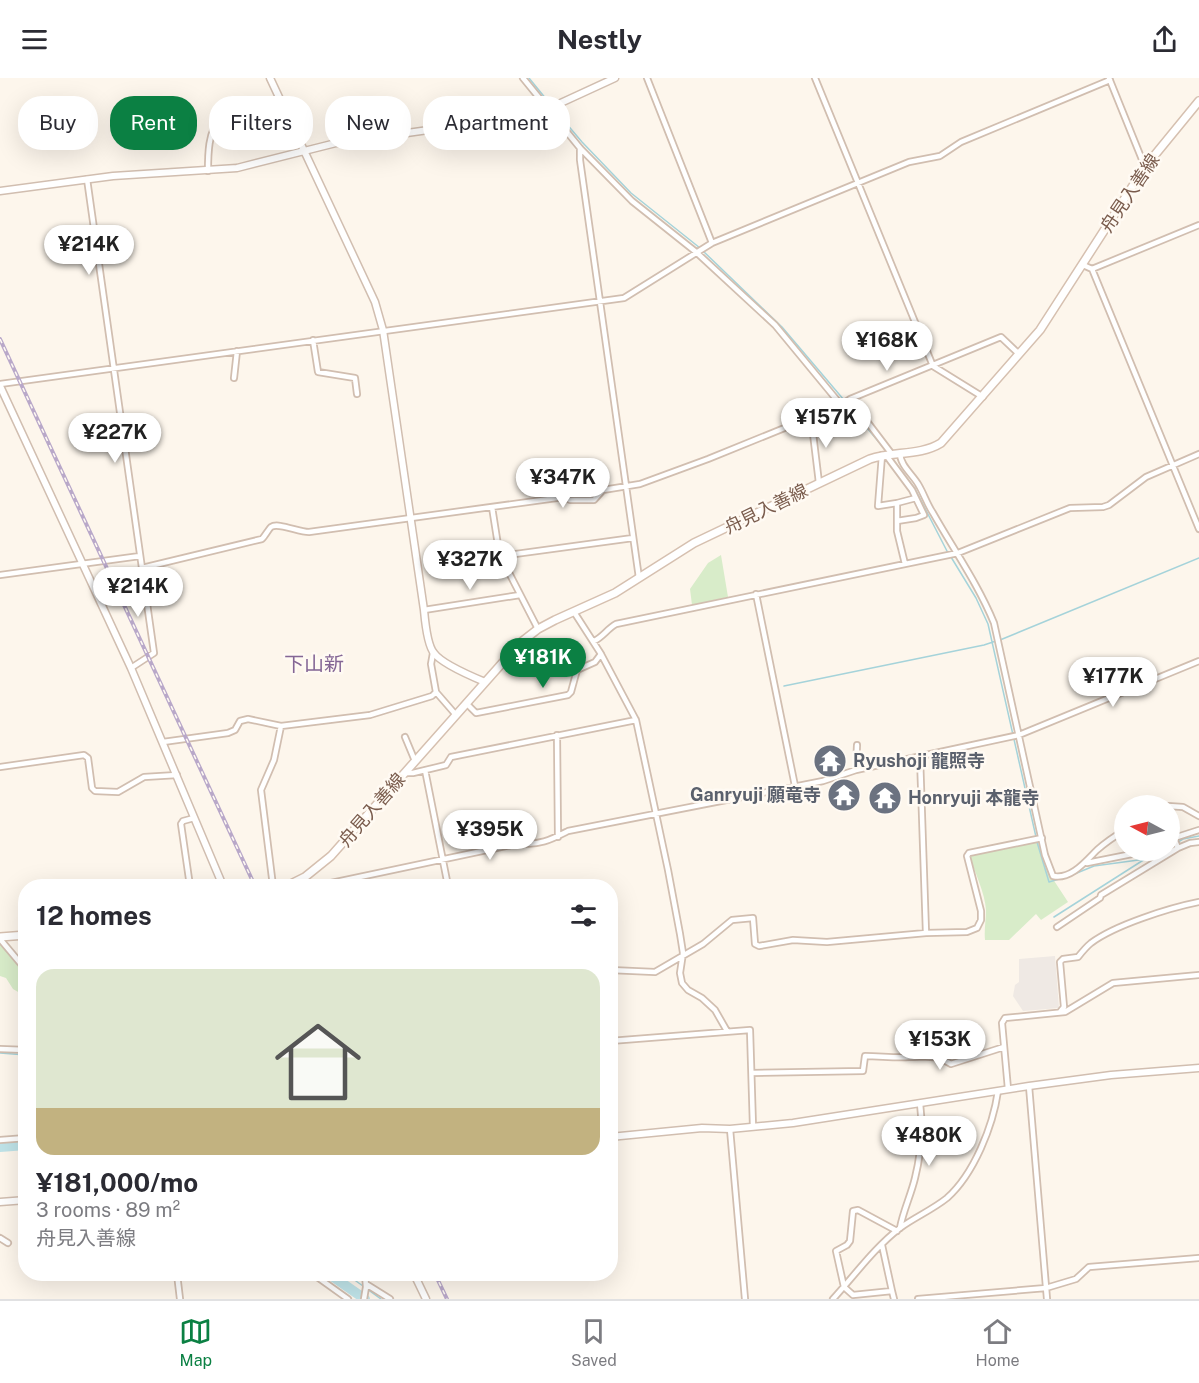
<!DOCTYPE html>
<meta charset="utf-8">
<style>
:root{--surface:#fff;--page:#f2f2f3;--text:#2b2b33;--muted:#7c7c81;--line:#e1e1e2;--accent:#0b8043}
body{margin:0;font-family:"Public Sans","Noto Sans JP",sans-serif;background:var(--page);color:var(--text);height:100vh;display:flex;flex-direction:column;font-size:22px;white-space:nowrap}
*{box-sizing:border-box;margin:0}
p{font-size:20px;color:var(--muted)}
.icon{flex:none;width:33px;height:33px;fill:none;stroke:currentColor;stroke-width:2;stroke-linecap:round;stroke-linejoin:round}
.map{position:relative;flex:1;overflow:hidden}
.side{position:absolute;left:18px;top:801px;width:600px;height:402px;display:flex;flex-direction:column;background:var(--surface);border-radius:24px;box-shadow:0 6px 24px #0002}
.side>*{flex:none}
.guide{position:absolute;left:18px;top:18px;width:600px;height:54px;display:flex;gap:12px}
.needle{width:39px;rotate:277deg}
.buttons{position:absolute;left:1114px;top:717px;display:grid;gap:12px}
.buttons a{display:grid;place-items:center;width:66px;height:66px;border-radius:50%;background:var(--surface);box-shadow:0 6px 24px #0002;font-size:30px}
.price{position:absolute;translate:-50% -51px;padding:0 14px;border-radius:21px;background:#fff;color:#222;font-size:20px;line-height:39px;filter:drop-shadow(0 2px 3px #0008)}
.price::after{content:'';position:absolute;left:50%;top:36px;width:18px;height:14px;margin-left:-9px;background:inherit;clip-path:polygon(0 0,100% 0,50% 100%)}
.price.active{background:var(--accent);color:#fff}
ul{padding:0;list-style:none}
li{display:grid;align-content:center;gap:12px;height:318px;padding:0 18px}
li span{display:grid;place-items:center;height:186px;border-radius:18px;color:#555}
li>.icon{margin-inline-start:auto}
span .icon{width:108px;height:108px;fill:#fffc;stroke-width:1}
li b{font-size:26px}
h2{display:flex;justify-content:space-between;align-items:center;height:72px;padding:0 18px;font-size:26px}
.pill{padding:0 21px;border-radius:24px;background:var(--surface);box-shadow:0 6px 24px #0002;font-size:21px;line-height:54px}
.pill.active{background:var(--accent);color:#fff}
header{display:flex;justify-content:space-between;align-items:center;height:78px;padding:0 18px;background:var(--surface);font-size:27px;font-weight:700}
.tab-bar{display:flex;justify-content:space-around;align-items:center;height:84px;border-top:2px solid var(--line);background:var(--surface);font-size:16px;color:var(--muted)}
.tab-bar a{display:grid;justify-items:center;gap:3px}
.tab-bar .active{color:var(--accent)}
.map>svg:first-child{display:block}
.industrial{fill:#efe9e4}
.green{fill:#d8ecc9}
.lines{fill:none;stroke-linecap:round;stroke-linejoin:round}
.stream{stroke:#a5d3da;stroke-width:1.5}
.river{stroke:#bfe3e8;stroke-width:10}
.minor-casing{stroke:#d1beb0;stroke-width:8}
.tertiary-casing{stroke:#d1beb0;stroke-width:9}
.secondary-casing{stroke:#d6c0b0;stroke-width:10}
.minor{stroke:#fff;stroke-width:4.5}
.tertiary{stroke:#fff;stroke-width:6}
.secondary{stroke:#fff;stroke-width:7}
.rail-casing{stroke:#b9a8c9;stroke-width:4}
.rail{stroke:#fffaf3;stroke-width:1.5;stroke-dasharray:4.5;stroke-linecap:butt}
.labels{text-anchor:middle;stroke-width:5;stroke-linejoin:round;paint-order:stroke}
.street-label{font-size:18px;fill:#7a5c4d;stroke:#fffaf3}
.worship-label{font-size:18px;font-weight:bold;fill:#5b616d;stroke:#fffaf3;text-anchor:start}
.neighbourhood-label{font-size:20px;fill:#846695;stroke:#fffaf3}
</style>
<header><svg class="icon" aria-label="menu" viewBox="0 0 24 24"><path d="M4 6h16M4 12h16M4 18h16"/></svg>Nestly<svg class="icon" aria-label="share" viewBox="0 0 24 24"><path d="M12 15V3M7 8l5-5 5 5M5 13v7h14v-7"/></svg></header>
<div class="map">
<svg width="1199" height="1221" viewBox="0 0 1199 1221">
<rect width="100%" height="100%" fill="#fdf6ec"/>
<path class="industrial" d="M1055,878L1059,930L1023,933L1013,918L1015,907L1019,904V881Z"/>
<path class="green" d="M721,477L728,519L692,527L690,511L708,485Z
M1039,763L1049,795L1068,824L1041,842L1036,836L1009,862H985C984,852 986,842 986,832C985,815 975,795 970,779L971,777Z
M0,865L25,895V918L13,911L6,900L0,898Z"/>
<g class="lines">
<path class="stream" d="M529,0L551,27
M554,31L582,64L631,115L700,170
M703,173L782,249L844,322
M847,326L888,375
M891,379L915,411L948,475
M951,479L976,520L988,546L1036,759
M1000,562L1199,480
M784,608L984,567L996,563
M1037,764L1049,804L1059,801
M1170,769L1183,761L1199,758
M1072,797L1094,788L1146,781L1163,772
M1054,839L1145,781
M0,975L26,977
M346,1196L363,1208
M367,1211L381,1221"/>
<path class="river" d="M0,1069L26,1067
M329,1196L365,1221"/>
<defs>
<path id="minor" d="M523,0L580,70L632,123L696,174L775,247L841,327
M647,0L712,165
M815,0L933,288L983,319
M1109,0L1145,89
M580,70V82L639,500
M208,93C208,78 208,52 220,42H290
M87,101L154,575L131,590
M1083,187L1092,191L1199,451
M1092,191L1199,147
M313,262L318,294L355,300L357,316
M234,300L237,273
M0,306L624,220L712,165L909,84L940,78L961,64L1110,2
M850,321L1001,259L1019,276
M811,339L819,405
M900,375C900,387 912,396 918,406C924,416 927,426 933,435C954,472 978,506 994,545L1045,777L1053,798C1071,802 1086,783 1097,772C1106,764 1115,758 1125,752
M882,377L878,428L897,425V453L905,486
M886,377L912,412L924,437L916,440L897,443
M897,425L916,420
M492,429L498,467L503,483L538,551
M501,478L633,460
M142,490L262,461C265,458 268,452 271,449C278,444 298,454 309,454L564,419L570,422H594L603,412L640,406L708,381L841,327L850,321L891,375
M0,497L140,478
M756,516L795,708
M424,532L520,517
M574,534L601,576L636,642L668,792L680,856L683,875L680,895L682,905L688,912L702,920L715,932L727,953
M594,563C603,559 607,551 616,546L958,475L1070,430L1103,429L1109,427L1146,399L1199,376
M436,614L456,637
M466,625L476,635L568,617L571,614L577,592L595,584L601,576
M557,657L558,759
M405,659L415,683
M163,664L228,655L235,652L240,643L248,641L281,648L370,637L432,618L436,614L431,586L433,575
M920,679L926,855
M0,689L84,677L88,680L92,710L95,713L118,714L144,699L177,697
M425,692L448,808
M856,692L857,667
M405,695H413L446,687L451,679L636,642
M1168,728L1183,729L1199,738
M1199,752L1174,760L1178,770L1190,765L1199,764
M1087,785L1152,772
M190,808L181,746L183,743L194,740
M273,808L261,712L274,682L281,648
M317,808L520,765C539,768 552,761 568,753L823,703L856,692L1019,657L1199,583
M1057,849L1100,820L1101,817L1178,770
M0,861L26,892
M610,892L655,894L703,866L732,842L753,840L755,866L759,868L793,862L827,864L926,855L967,854L977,850L981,842V833L967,778L969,775L1042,760
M1060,934L1064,929L1060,884L1063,881L1078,879C1082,874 1086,869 1091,865C1115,847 1169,830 1199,824
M610,963L750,952L753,1049
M0,971L26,972
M752,995L863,993L865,978C880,978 895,980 909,979C928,979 934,976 951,986L1004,969
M1029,1008L1047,1221
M1008,1011L1002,945L1005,940L1065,934L1113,905L1199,897
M730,1051L745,1221
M0,1062L26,1060
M900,1150C903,1133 911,1117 915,1100C921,1076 923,1051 920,1025
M0,1160L8,1165
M882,1167L892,1213
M177,1196L180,1221
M313,1196L348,1221
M366,1206L390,1221
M364,1221L366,1209L365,1196
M833,1221C854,1198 875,1169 900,1150C915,1139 932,1132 947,1120C974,1096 993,1048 998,1013
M894,1221L892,1213L853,1217L844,1209L836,1173L847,1167L850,1163L853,1133L858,1132L897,1153
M918,1221L1046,1210L1076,1201L1089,1189L1199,1180"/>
<path id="tertiary" d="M270,0L375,224L383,252L424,532C425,543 427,567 434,575C441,585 473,599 485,604
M0,113L113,98L237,90L336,65L513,40L552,29L615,0
M0,308L131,590L223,808
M610,1059L702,1050L730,1051L793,1045L1029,1008L1111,997L1199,990
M0,1124L26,1122
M414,1196L426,1221"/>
<path id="secondary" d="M287,808L305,799L331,778L520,565L538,551L555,542L615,515L694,465L870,381C893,373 920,378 941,365L1040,252L1145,89L1199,23
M0,859L26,857"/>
</defs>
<use href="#minor" class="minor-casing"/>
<use href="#tertiary" class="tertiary-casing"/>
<use href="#secondary" class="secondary-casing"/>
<use href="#minor" class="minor"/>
<use href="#tertiary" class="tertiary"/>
<use href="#secondary" class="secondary"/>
<defs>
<path id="rail" d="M0,261L255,808
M435,1196L447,1221"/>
</defs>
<use href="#rail" class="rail-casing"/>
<use href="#rail" class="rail"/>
</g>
<defs>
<symbol id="temple-disc" viewBox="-11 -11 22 22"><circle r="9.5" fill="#6b7280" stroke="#fffaf3"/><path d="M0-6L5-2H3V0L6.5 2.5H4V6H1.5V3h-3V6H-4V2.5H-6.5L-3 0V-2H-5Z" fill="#fff"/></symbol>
</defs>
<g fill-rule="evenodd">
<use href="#temple-disc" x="811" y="664" width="38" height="38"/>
<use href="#temple-disc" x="825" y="698" width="38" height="38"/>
<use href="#temple-disc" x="866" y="701" width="38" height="38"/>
</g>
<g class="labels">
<g class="street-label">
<text transform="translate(1130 115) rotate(-56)" y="6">舟見入善線</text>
<text transform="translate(766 431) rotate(-26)" y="6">舟見入善線</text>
<text transform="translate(372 732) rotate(-49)" y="6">舟見入善線</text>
</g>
<g class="worship-label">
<text x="853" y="689">Ryushoji 龍照寺</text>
<text x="821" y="723" text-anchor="end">Ganryuji 願竜寺</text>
<text x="908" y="726">Honryuji 本龍寺</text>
</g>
<g class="neighbourhood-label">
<text x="314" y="593">下山新</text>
</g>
</g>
</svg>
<div class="buttons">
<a><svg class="needle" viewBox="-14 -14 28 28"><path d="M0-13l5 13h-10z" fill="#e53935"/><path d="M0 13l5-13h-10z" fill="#7c7c81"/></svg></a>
</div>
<b class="price" style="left:89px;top:198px">¥214K</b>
<b class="price" style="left:887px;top:294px">¥168K</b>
<b class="price" style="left:826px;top:371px">¥157K</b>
<b class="price" style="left:115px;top:386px">¥227K</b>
<b class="price" style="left:563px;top:431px">¥347K</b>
<b class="price" style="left:470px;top:513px">¥327K</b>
<b class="price" style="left:138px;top:540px">¥214K</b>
<b class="price active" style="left:543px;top:611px">¥181K</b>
<b class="price" style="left:1113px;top:630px">¥177K</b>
<b class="price" style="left:490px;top:783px">¥395K</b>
<b class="price" style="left:940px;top:993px">¥153K</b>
<b class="price" style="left:929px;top:1089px">¥480K</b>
<div class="guide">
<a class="pill">Buy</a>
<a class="pill active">Rent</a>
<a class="pill">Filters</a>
<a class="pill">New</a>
<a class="pill">Apartment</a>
</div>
<section class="side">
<h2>12 homes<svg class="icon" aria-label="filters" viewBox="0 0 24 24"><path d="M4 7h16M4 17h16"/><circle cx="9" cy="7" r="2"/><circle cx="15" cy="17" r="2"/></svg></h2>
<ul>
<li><span style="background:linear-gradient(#dfe7d0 75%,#c2b280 0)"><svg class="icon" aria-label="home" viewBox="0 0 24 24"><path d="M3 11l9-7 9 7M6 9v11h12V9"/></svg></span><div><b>¥181,000/mo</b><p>3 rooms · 89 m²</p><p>舟見入善線</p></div></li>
</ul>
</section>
</div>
<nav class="tab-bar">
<a class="active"><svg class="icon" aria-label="map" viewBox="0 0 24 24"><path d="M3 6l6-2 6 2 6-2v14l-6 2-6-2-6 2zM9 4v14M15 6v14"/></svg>Map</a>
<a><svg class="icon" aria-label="saved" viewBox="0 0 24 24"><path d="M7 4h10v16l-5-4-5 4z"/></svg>Saved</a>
<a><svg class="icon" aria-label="home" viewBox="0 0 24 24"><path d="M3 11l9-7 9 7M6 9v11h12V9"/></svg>Home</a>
</nav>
